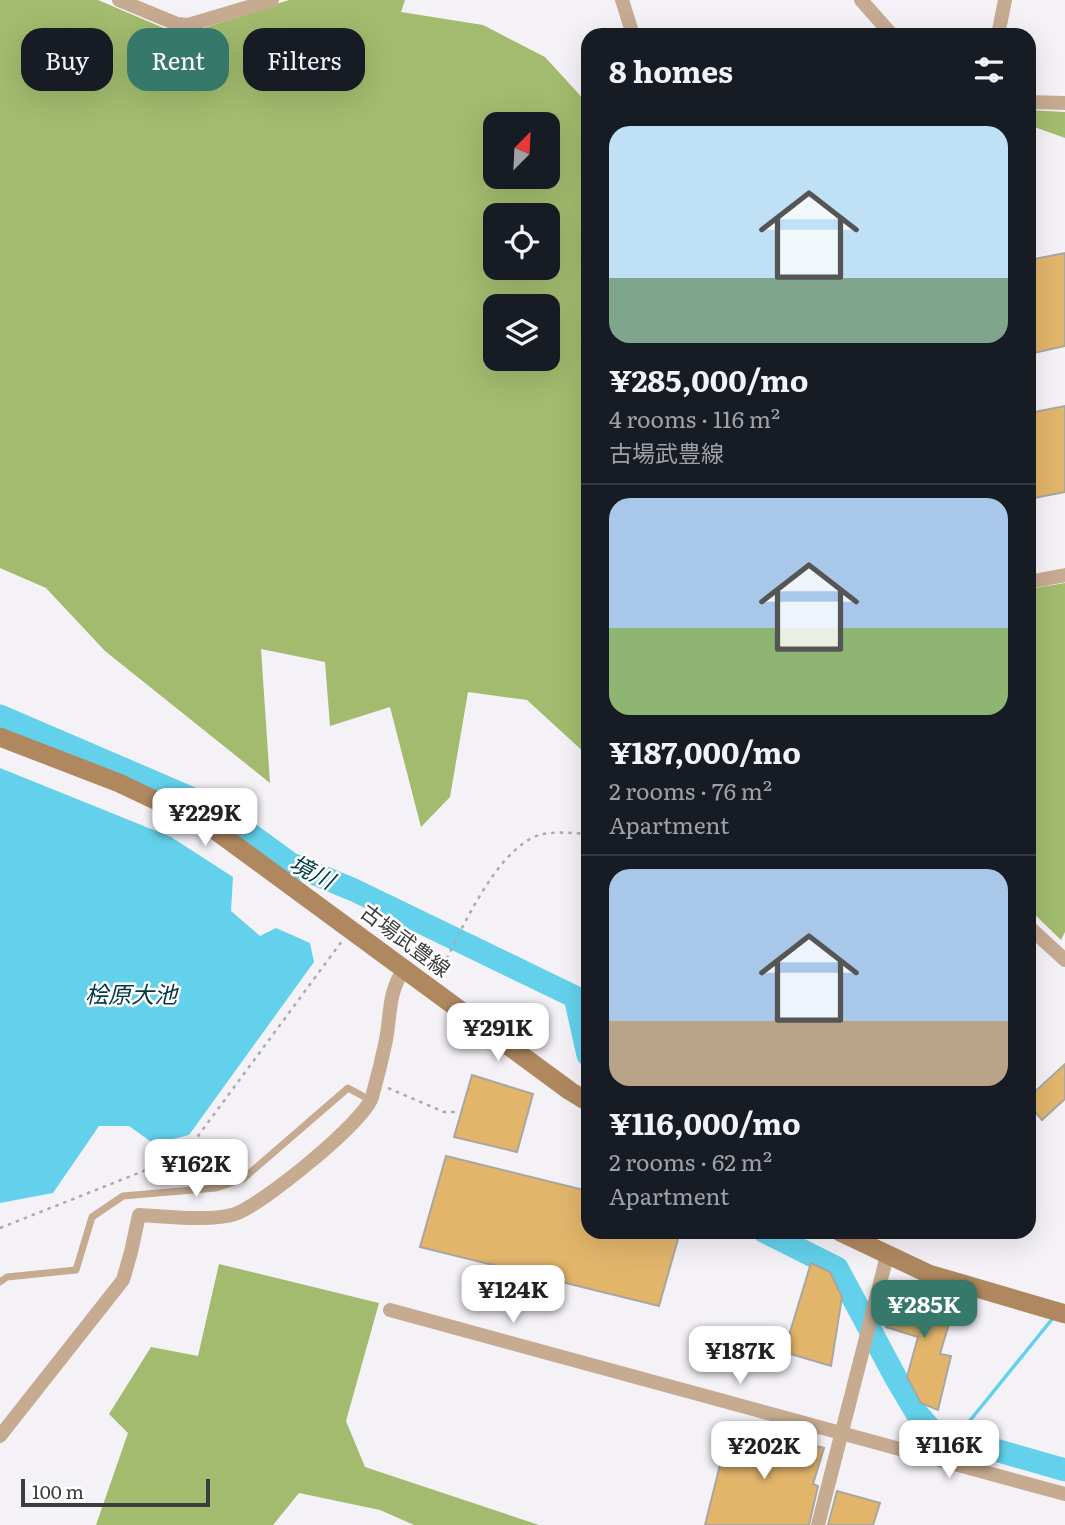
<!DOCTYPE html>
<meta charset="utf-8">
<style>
:root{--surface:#171b24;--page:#242831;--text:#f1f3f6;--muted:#9ea1a6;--line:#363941;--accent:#36796b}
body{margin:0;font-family:Literata,"Noto Sans JP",serif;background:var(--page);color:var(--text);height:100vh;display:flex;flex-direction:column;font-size:26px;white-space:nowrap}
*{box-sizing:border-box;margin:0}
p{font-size:23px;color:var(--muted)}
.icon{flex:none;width:38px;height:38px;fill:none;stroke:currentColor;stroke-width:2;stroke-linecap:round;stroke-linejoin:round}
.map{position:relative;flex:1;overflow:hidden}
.side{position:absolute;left:581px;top:28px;width:455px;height:1211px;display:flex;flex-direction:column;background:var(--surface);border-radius:21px;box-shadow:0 7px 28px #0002}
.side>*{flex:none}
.guide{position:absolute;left:21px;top:28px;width:455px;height:63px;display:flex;gap:14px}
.needle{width:46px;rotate:24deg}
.fabs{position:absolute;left:483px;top:112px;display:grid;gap:14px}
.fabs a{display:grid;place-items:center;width:77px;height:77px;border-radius:14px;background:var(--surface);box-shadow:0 7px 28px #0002;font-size:35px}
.scale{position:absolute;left:21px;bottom:18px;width:189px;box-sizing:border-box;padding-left:7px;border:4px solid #3c3b3d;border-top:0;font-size:19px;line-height:24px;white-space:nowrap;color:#3c3b3d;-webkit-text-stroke:5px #fff;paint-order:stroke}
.price{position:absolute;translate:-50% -60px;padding:0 16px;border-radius:14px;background:#fff;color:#222;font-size:23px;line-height:46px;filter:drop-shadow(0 2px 4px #0008)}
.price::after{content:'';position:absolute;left:50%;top:42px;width:21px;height:16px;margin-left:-10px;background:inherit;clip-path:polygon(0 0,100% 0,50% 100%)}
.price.on{background:var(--accent);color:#fff}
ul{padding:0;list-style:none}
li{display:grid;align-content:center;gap:14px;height:371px;padding:0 28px}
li+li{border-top:2px solid var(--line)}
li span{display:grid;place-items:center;height:217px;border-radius:21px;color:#555}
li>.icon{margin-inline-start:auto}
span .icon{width:126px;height:126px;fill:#fffc;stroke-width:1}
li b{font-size:30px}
h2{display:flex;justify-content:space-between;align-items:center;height:84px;padding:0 28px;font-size:30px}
.chip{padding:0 24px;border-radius:21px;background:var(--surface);box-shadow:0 7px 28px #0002;font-size:24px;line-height:63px}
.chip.on{background:var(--accent);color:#fff}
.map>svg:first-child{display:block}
.forest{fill:#a2bb6e;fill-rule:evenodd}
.water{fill:#63d1eb}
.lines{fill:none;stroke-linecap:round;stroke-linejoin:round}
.stream{stroke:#63d1eb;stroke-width:3.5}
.river{stroke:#63d1eb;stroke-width:23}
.building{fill:#e2b56b;stroke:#a9a6a2;stroke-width:2}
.path{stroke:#acaaae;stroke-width:2.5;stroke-dasharray:3.5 5;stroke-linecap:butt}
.lane{stroke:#c6ab91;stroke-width:7}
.street{stroke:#c6ab91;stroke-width:14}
.secondary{stroke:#af8860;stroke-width:19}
.labels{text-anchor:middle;stroke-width:5;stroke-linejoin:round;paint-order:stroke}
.street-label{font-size:21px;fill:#3c3b3d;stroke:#fff}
.water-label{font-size:23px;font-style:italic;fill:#023843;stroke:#fff}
</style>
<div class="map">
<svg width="1065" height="1525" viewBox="0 0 1065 1525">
<rect width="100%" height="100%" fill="#f5f2f7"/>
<path class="forest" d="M0,0H98L173,32L201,29L289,0H405L401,12L483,25L545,57L588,104L587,755L527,700L468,692L450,797L421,827L390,707L330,726L325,662L261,649L270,783L105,651L46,588L0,568ZM495,124H548V177H495ZM495,215H548V268H495ZM495,306H548V359H495Z
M1029,110L1065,112V138L1029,125Z
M1065,583V932L1061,940L1029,909V589Z
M219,1264L379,1303L346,1421L365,1467L539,1525H414L380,1510L299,1493L273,1525H96L128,1433L109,1414L151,1347L198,1356Z"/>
<path class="water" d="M0,768L171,837L233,877L231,911L260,936L276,928L310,943L314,962L189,1135L154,1144L129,1126H99L53,1193L0,1203Z"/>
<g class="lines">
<path class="stream" d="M955,1439L1053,1318"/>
<path class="river" d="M0,716L214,808L291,864L354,890L575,997L588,1055
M765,1232L837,1268L897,1380L916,1412L933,1432L1065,1470"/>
</g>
<path class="building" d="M1065,253V346L1029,354V260Z
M1065,406V492L1029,499V413Z
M1065,1064V1099L1042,1120L1029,1105V1097Z
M472,1075L533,1094L517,1152L454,1137Z
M446,1156L588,1191V1232H680L659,1306L420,1247Z
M811,1263L830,1272L842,1297L831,1366L784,1352Z
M899,1284L955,1303L940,1354L951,1356L938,1410L921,1403L907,1377L918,1337L886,1327Z
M730,1425L824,1448L813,1484L818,1486L809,1525H705Z
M837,1491L880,1503L873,1525H828Z"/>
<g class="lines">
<path class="path" d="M439,974C459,935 495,850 539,835C553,831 573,833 588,834
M388,1088L444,1112H457
M0,1228L184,1155L342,941"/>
<path class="lane" d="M0,1282L7,1277L76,1270L92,1217L123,1196L216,1188L243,1179L348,1088L370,1100"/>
<path class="street" d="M119,0L177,24L188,25L272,0
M622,0L633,35
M861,0L892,35
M998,35L1005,0
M1029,102L1065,103
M1029,582L1065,575
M1029,927L1065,960
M390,1310L1065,1494
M0,1436L123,1280L131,1252L139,1215C164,1216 212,1222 235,1214C262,1205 364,1122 372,1097C377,1079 382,1059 386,1040C391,1012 388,993 404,969
M818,1525L887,1256"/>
<path class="secondary" d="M0,737L119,783L208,825L570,1091L588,1102
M840,1232L929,1274L1065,1314"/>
</g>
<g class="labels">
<g class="street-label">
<text transform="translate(405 941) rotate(37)" y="7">古場武豊線</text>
</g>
<g class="water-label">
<text transform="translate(312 872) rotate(27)" y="8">境川</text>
<text x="131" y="1003">桧原大池</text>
</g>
</g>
</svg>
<div class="fabs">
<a><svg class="needle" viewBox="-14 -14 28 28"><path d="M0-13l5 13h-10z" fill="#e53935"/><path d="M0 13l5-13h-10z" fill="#9ea1a6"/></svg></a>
<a><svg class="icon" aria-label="locate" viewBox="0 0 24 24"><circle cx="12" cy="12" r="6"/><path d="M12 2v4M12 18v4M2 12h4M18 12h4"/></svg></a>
<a><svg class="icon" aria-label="layers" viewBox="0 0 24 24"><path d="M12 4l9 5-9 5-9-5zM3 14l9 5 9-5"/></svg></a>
</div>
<div class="scale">100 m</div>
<b class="price" style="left:205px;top:848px">¥229K</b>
<b class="price" style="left:498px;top:1063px">¥291K</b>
<b class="price" style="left:196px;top:1199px">¥162K</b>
<b class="price" style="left:513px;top:1325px">¥124K</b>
<b class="price on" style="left:924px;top:1340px">¥285K</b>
<b class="price" style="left:740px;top:1386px">¥187K</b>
<b class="price" style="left:949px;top:1480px">¥116K</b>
<b class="price" style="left:764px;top:1481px">¥202K</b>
<div class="guide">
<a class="chip">Buy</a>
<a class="chip on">Rent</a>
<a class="chip">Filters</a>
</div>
<section class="side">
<h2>8 homes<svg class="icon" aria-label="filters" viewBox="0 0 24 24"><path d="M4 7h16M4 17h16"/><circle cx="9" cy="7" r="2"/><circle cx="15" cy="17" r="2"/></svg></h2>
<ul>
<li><span style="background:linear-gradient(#bfe0f5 70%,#7fa58c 0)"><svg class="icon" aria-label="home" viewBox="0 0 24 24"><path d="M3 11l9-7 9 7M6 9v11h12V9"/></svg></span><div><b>¥285,000/mo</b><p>4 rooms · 116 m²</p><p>古場武豊線</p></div></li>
<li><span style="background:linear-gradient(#a9c7e8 60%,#8fb573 0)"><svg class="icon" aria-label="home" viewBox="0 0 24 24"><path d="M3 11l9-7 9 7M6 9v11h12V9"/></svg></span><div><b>¥187,000/mo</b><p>2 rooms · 76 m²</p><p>Apartment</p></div></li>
<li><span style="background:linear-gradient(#a9c7e8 70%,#b9a48a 0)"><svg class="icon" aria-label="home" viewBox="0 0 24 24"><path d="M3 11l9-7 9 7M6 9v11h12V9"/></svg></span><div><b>¥116,000/mo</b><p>2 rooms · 62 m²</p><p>Apartment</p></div></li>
</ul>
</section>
</div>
